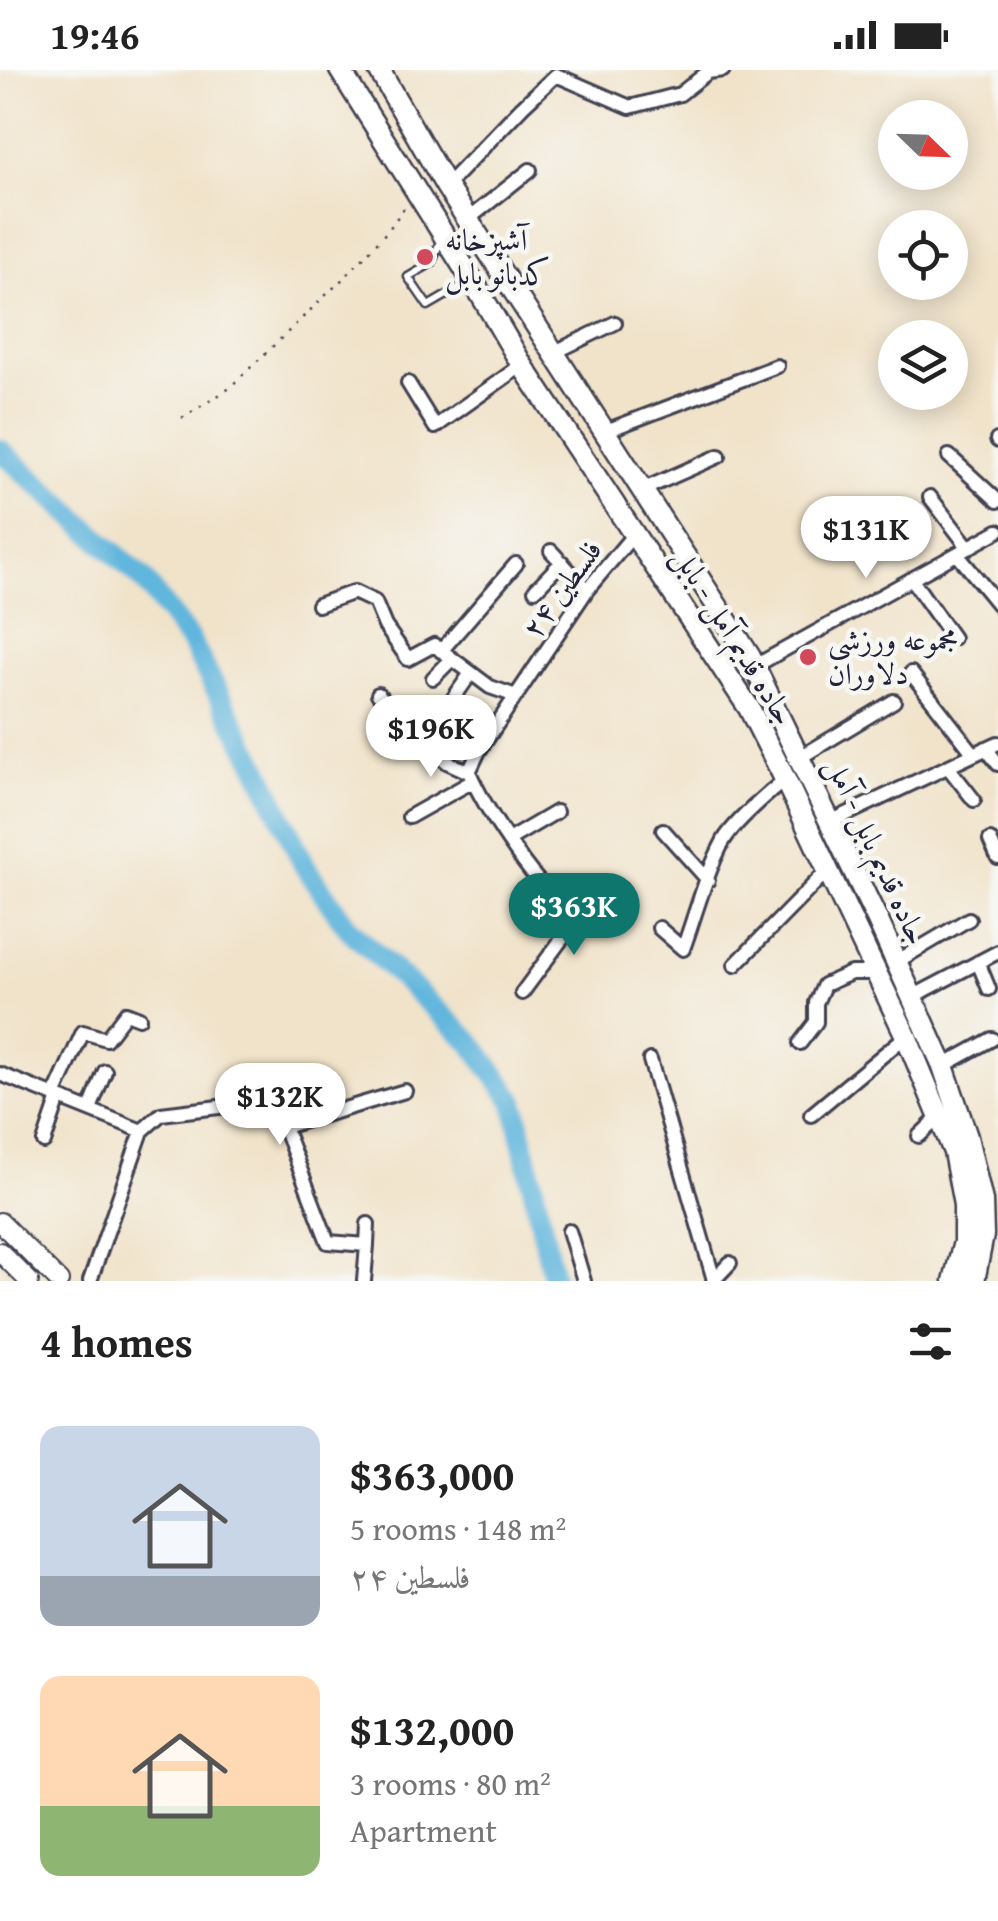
<!DOCTYPE html>
<meta charset="utf-8">
<style>
:root{--surface:#fff;--page:#f6f6f6;--text:#222;--muted:#767676;--accent:#0f766e}
body{margin:0;font-family:"Gentium Book Plus",Amiri,serif;background:var(--page);color:var(--text);height:100vh;display:flex;flex-direction:column;font-size:38px;white-space:nowrap}
*{box-sizing:border-box;margin:0}
p{font-size:32px;color:var(--muted)}
.icon{flex:none;width:55px;height:55px;fill:none;stroke:currentColor;stroke-width:2;stroke-linecap:round;stroke-linejoin:round}
.map{position:relative;height:1211px;overflow:hidden}
.sheet{display:flex;flex-direction:column;background:var(--surface);flex:1}
.sheet>*{flex:none}
.needle{width:65px;rotate:113deg}
.fabs{position:absolute;left:878px;top:30px;display:grid;gap:20px}
.fabs a{display:grid;place-items:center;width:90px;height:90px;border-radius:50%;background:var(--surface);box-shadow:0 5px 25px #0003;font-size:50px}
.price{position:absolute;translate:-50% -85px;padding:0 22px;border-radius:35px;background:#fff;color:#222;font-size:32px;line-height:65px;filter:drop-shadow(0 2px 5px #0008)}
.price::after{content:'';position:absolute;left:50%;top:60px;width:30px;height:22px;margin-left:-15px;background:inherit;clip-path:polygon(0 0,100% 0,50% 100%)}
.price.on{background:var(--accent);color:#fff}
ul{padding:0;list-style:none}
li{display:flex;align-items:center;gap:30px;height:250px;padding:0 40px}
li span{display:grid;place-items:center;flex:none;width:280px;height:200px;border-radius:20px;color:#555}
li>.icon{margin-inline-start:auto}
span .icon{width:120px;height:120px;fill:#fffc;stroke-width:1}
li b{font-size:42px}
h2{display:flex;justify-content:space-between;align-items:center;height:120px;padding:0 40px;font-size:42px}
.status{display:flex;justify-content:space-between;align-items:center;height:70px;padding:0 50px;background:var(--surface);direction:ltr}
.status svg{height:28px;fill:currentColor}
.map>svg:first-child{display:block}
.lines{fill:none;stroke-linecap:round;stroke-linejoin:round}
.river{stroke:#60b6dd;stroke-width:22}
.lane-casing{stroke:#413f50;stroke-width:11}
.street-casing{stroke:#413f50;stroke-width:18}
.secondary-casing{stroke:#413f50;stroke-width:22}
.primary-casing{stroke:#413f50;stroke-width:25}
.path{stroke:#413f50;stroke-width:2.5;stroke-dasharray:2.5 8;stroke-linecap:butt}
.lane{stroke:#fff;stroke-width:6}
.street{stroke:#fff;stroke-width:12}
.secondary{stroke:#fff;stroke-width:18}
.primary{stroke:#fff;stroke-width:20}
.poi-dot{fill:#d1495b;stroke:#f6f6f2;stroke-width:4}
.labels{text-anchor:middle;stroke-width:9;stroke-linejoin:round;paint-order:stroke}
.poi-label{font-size:30px;fill:#22223b;stroke:#f6f6f2;text-anchor:start}
.street-label{font-size:30px;fill:#22223b;stroke:#f6f6f2}
</style>
<div class="status"><b>19:46</b><svg viewBox="0 0 49 12"><path d="M0 12V9h3v3zM5 12V6h3v6zM10 12V3h3v9zM15 12V0h3v12zM26 1h20v11H26zM47 4h2v5h-2z"/></svg></div>
<div class="map">
<svg width="998" height="1211" viewBox="0 0 998 1211">
<rect width="100%" height="100%" fill="#f6f6f2"/>
<filter id="ink" filterUnits="userSpaceOnUse"><feTurbulence type="fractalNoise" baseFrequency=".01" numOctaves="2"/><feDisplacementMap in="SourceGraphic" scale="20" xChannelSelector="R" yChannelSelector="G"/><feConvolveMatrix kernelMatrix="1 2 1 2 8 2 1 2 1" color-interpolation-filters="sRGB"/></filter>
<filter id="wash" filterUnits="userSpaceOnUse"><feTurbulence type="fractalNoise" baseFrequency=".0048" numOctaves="4" result="noise"/><feDisplacementMap in="SourceGraphic" scale="40" xChannelSelector="R" yChannelSelector="G"/><feGaussianBlur stdDeviation="2.25" result="paint"/><feColorMatrix in="noise" values="0 0 0 0 0 0 0 0 0 0 0 0 0 0 0 0 0 1.4 0 .05"/><feComposite in="paint" operator="in"/></filter>
<g filter="url(#wash)">
<rect width="100%" height="100%" fill="#f1e3ca"/>
<g class="lines">
<path class="river" d="M0,380L143,509L190,571L259,699L305,797L349,859L471,972L514,1031L554,1211"/>
</g>
</g>
<g filter="url(#ink)">
<g class="lines">
<defs>
<path id="lane" d="M440,171L432,193L408,207L428,236L459,218L474,222"/>
<path id="street" d="M446,116L522,37L556,5L630,37L680,24L708,2L723,0
M467,150L530,100
M553,283L615,253
M408,313L435,357L522,295
M603,362L777,296
M997,370L998,371
M949,386L998,431
M642,420L719,386
M930,427L969,478
M551,481L587,520
M957,484L998,534
M912,510L953,568
M535,520L562,492
M318,535L354,522L375,532L385,556L408,589L434,575L490,617L516,626
M441,581L516,494
M755,596L998,461
M911,603L974,684
M433,608L452,589
M378,624L419,667L447,692L469,702
M453,629L471,603
M986,678L998,694
M799,688L894,631
M948,697L974,730
M409,747L473,711
M830,752L998,673
M663,760L708,810
M510,769L556,742
M990,770L998,788
M581,844C574,840 567,836 560,832C529,808 485,738 469,702L479,681L587,520L634,464
M659,858L683,879C696,843 706,803 724,770C735,752 768,723 785,710
M896,892L969,849
M978,892L989,919
M735,895L828,800
M522,923L592,828
M912,927L998,882
M800,973L816,952V933L824,915L851,903H877
M650,990L714,1210
M943,996L992,969
M0,1004L142,1061L90,1211
M54,1026L83,962L106,969L126,943L139,948
M90,1039L105,1001
M811,1045L906,966
M284,1057L328,1172L367,1175L364,1211
M142,1061L161,1044L252,1033L284,1057L405,1021
M919,1066L940,1046
M44,1072L59,1028
M569,1161L584,1211
M367,1175L368,1154
M713,1211L730,1193"/>
<path id="secondary" d="M0,1152L59,1211
M0,1182L29,1211"/>
<path id="primary" d="M340,0L480,223L522,295L749,638L782,703L906,966L954,1082L964,1135V1172L954,1211
M379,0L446,116L750,587L878,851L943,996L967,1067L982,1131L983,1165L974,1211"/>
</defs>
<use href="#lane" class="lane-casing"/>
<use href="#street" class="street-casing"/>
<use href="#secondary" class="secondary-casing"/>
<use href="#primary" class="primary-casing"/>
<path class="path" d="M182,348L227,320L270,279L349,203L389,159L407,134"/>
<use href="#lane" class="lane"/>
<use href="#street" class="street"/>
<use href="#secondary" class="secondary"/>
<use href="#primary" class="primary"/>
</g>
</g>
<g class="poi-dot">
<circle cx="425" cy="187" r="10"/>
<circle cx="808" cy="587" r="10"/>
</g>
<g class="labels">
<g class="poi-label">
<text x="445" y="180">آشپزخانه<tspan x="445" dy="34">کدبانو بابل</tspan></text>
<text x="828" y="580">مجموعه ورزشی<tspan x="828" dy="34">دلاوران</tspan></text>
</g>
<g class="street-label">
<text transform="translate(562 519) rotate(-54)" y="10">فلسطین ۲۴</text>
<text transform="translate(734 566) rotate(58)" y="10">جاده قدیم آمل - بابل</text>
<text transform="translate(877 781) rotate(65)" y="10">جاده قدیم بابل - آمل</text>
</g>
</g>
</svg>
<div class="fabs">
<a><svg class="needle" viewBox="-14 -14 28 28"><path d="M0-13l5 13h-10z" fill="#e53935"/><path d="M0 13l5-13h-10z" fill="#767676"/></svg></a>
<a><svg class="icon" aria-label="locate" viewBox="0 0 24 24"><circle cx="12" cy="12" r="6"/><path d="M12 2v4M12 18v4M2 12h4M18 12h4"/></svg></a>
<a><svg class="icon" aria-label="layers" viewBox="0 0 24 24"><path d="M12 4l9 5-9 5-9-5zM3 14l9 5 9-5"/></svg></a>
</div>
<b class="price" style="left:866px;top:511px">$131K</b>
<b class="price" style="left:431px;top:710px">$196K</b>
<b class="price on" style="left:574px;top:888px">$363K</b>
<b class="price" style="left:280px;top:1078px">$132K</b>
</div>
<section class="sheet">
<h2>4 homes<svg class="icon" aria-label="filters" viewBox="0 0 24 24"><path d="M4 7h16M4 17h16"/><circle cx="9" cy="7" r="2"/><circle cx="15" cy="17" r="2"/></svg></h2>
<ul>
<li><span style="background:linear-gradient(#c9d6e8 75%,#9aa5b1 0)"><svg class="icon" aria-label="home" viewBox="0 0 24 24"><path d="M3 11l9-7 9 7M6 9v11h12V9"/></svg></span><div><b>$363,000</b><p>5 rooms · 148 m²</p><p>فلسطین ۲۴</p></div></li>
<li><span style="background:linear-gradient(#ffd9b3 65%,#8fb573 0)"><svg class="icon" aria-label="home" viewBox="0 0 24 24"><path d="M3 11l9-7 9 7M6 9v11h12V9"/></svg></span><div><b>$132,000</b><p>3 rooms · 80 m²</p><p>Apartment</p></div></li>
</ul>
</section>
